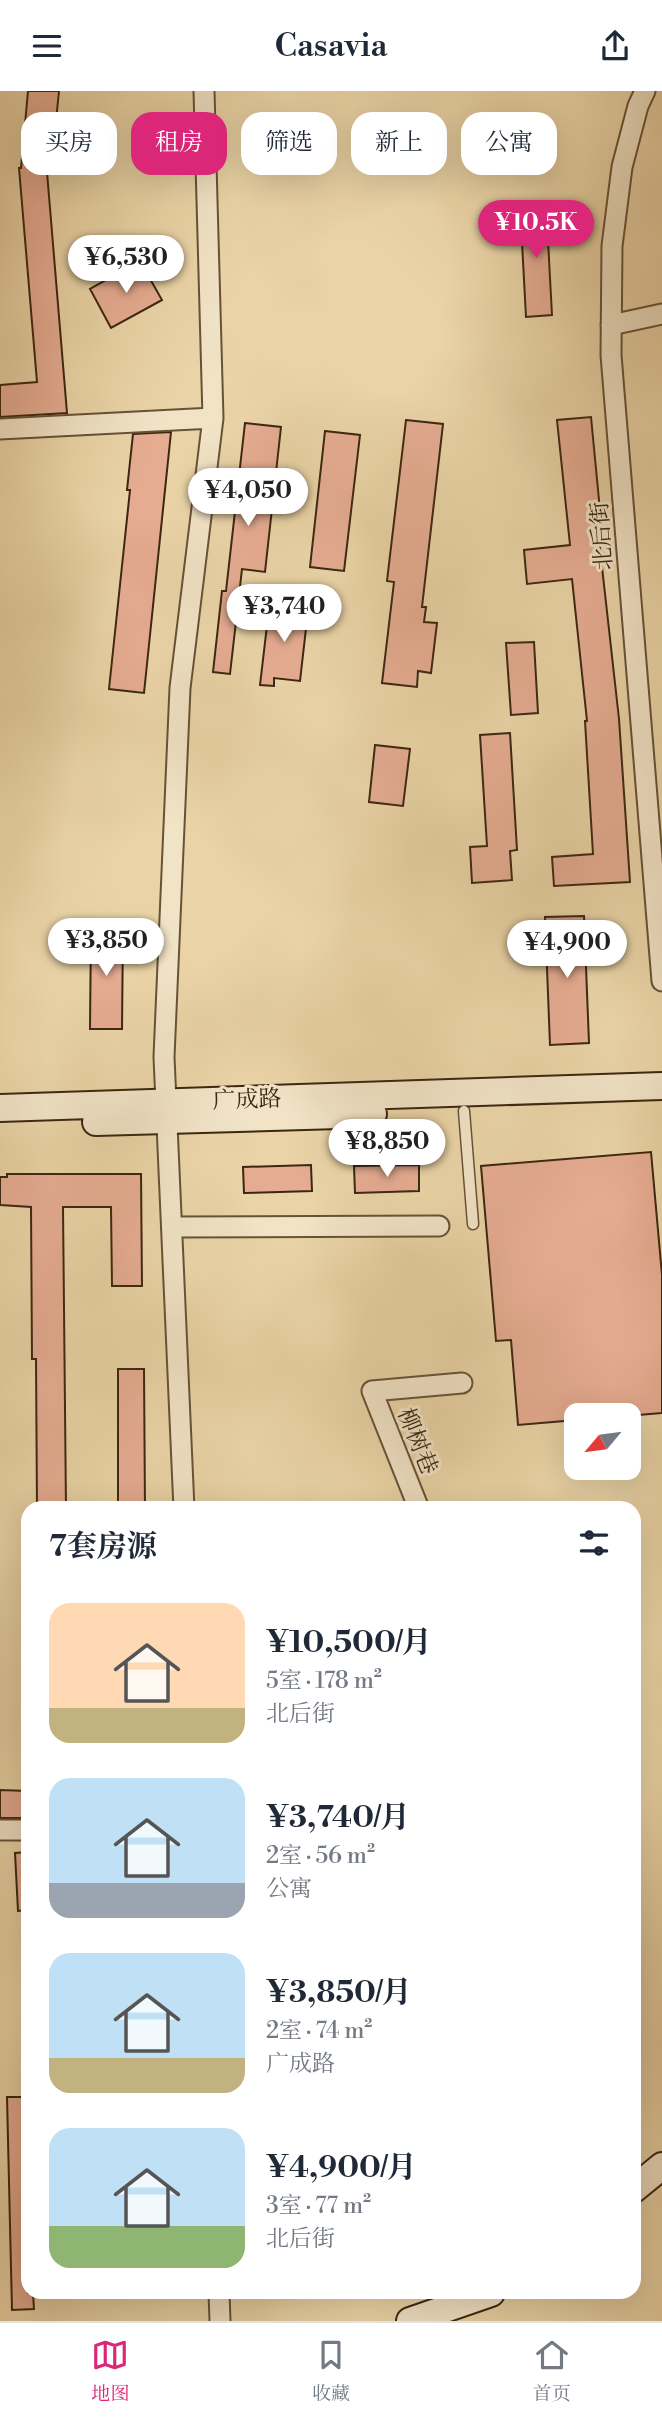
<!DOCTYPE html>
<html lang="zh">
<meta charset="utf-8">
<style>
:root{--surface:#fff;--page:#f2f2f3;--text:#1f2937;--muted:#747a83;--line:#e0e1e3;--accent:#db2777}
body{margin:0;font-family:"Libre Bodoni","Noto Serif SC",serif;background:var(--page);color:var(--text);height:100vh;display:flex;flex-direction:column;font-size:26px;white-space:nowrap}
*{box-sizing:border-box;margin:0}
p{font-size:23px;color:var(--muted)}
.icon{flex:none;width:38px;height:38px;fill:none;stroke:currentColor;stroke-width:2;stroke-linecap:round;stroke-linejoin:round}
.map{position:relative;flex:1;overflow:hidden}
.panel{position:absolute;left:21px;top:1410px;width:620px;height:798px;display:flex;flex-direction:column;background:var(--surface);border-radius:21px;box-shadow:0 7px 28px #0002}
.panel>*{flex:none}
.guide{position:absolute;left:21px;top:21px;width:621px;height:63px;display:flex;gap:14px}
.needle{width:46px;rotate:241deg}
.tools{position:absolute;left:564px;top:1312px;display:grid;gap:14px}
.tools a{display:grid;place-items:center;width:77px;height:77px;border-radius:14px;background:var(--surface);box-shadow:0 7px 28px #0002;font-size:35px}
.price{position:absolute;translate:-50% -60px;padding:0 16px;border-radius:24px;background:#fff;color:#222;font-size:23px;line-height:46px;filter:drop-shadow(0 2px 4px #0008)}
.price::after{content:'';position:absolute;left:50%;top:42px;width:21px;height:16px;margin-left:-10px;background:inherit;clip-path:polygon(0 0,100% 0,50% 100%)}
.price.selected{background:var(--accent);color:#fff}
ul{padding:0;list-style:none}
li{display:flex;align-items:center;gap:21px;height:175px;padding:0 28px}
li span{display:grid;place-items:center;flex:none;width:196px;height:140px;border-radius:21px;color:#555}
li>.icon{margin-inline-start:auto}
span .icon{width:84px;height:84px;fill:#fffc;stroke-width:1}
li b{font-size:30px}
h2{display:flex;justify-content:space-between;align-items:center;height:84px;padding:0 28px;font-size:30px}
.tag{padding:0 24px;border-radius:21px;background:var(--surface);box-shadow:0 7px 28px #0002;font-size:24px;line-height:63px}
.tag.selected{background:var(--accent);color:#fff}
header{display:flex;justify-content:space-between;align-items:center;height:91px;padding:0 28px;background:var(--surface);font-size:32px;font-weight:600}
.menu{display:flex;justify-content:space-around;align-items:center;height:98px;border-top:2px solid var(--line);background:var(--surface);font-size:19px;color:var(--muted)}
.menu a{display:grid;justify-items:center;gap:4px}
.menu .selected{color:var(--accent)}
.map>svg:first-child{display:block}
.building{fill:#e6ac92;stroke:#3b2711;stroke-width:2}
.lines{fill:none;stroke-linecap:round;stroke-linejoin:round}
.lane-casing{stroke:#675236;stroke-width:13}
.street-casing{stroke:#675236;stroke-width:23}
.secondary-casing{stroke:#3b2711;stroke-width:30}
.lane{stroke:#f1e3c6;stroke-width:10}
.street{stroke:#f1e3c6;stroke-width:19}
.secondary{stroke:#f1e3c6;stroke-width:26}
.labels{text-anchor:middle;stroke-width:6;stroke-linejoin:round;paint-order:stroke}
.street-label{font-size:23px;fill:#3b2711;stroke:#f1e3c6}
</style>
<header><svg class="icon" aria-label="menu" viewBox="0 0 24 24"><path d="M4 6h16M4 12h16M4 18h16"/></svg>Casavia<svg class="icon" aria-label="share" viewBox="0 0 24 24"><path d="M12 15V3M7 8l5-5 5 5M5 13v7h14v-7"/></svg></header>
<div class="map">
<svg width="662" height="2230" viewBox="0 0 662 2230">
<rect width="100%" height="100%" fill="#ead4a7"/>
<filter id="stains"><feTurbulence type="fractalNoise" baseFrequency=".00286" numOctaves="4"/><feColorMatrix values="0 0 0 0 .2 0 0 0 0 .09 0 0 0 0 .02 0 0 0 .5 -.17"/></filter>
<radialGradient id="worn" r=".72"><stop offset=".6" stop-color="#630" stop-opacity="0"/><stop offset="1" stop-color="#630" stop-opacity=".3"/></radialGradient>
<path class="building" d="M28,0H59L52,69H46L67,322L0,326V294L37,291L19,77H21Z
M546,112L552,224L526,226L520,114Z
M140,170L162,209L111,237L90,198Z
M591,326L602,440H598L619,628L630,791L554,795L552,766L593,763L585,630H587L572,488L527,493L524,459L570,454L557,329Z
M406,329L443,333L422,516H426L424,531L437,532L431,582L418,580L417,596L382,592L394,491L387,490Z
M245,332L281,336L265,481L242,478L230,583L213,581L222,500H226Z
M325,340L360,344L344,480L310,476Z
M171,341L144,602L109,598L130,399H127L133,343Z
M270,509L283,511V517L308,520L300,590L274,587V595L260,594Z
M534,551L538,622L511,624L506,552Z
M510,642L517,759L510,760L512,789L472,792L470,756L487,755L480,644Z
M375,654L410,658L403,715L369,711Z
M584,825L589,952L550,954L545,826Z
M91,835L123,836L122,938H90Z
M651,1061L662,1184V1322L626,1325H576V1329L518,1334L511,1249L496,1250L481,1075Z
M311,1074L312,1100L244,1102L243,1076Z
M419,1074V1100L355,1102L354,1075Z
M7,1083H141L142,1195H112L111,1116H63L66,1418H37L36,1268H32L31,1116L0,1114V1086H7Z
M118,1278H144L145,1418H118Z
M0,1699L28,1700V1727H0Z
M28,1761V1819L18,1820L15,1762Z
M7,2006H28V2202H33L34,2218L12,2219Z"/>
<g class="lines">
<defs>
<path id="lane" d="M464,1020L473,1133"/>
<path id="street" d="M645,0L638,15L622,76L612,155L611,264L662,890
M611,234L662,223
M0,338L213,327
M172,1136L439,1135
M184,1418L164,966L180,597L213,327L204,0
M419,1418L372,1300L462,1292
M0,1739H28
M219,2202L220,2230"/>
<path id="secondary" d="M0,1017L662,995
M96,1031L373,1023
M634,2098L662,2075
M410,2230L491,2202"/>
</defs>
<use href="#lane" class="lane-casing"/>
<use href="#street" class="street-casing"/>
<use href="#secondary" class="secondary-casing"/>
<use href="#lane" class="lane"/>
<use href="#street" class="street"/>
<use href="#secondary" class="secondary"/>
</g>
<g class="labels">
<g class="street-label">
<text transform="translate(601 445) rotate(-94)" y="8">北后街</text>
<text transform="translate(247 1008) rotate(-2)" y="8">广成路</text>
<text transform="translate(418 1350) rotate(68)" y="8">柳树巷</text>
</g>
</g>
<rect width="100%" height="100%" filter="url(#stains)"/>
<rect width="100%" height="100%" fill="url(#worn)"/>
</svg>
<div class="tools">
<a><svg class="needle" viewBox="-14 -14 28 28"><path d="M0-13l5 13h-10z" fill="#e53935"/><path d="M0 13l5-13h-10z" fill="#747a83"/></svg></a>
</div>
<b class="price selected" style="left:536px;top:169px">¥10.5K</b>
<b class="price" style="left:126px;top:204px">¥6,530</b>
<b class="price" style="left:248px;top:437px">¥4,050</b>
<b class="price" style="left:284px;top:553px">¥3,740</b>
<b class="price" style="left:106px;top:887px">¥3,850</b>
<b class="price" style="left:567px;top:889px">¥4,900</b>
<b class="price" style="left:387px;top:1088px">¥8,850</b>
<div class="guide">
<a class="tag">买房</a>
<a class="tag selected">租房</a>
<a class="tag">筛选</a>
<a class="tag">新上</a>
<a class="tag">公寓</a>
</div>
<section class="panel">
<h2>7套房源<svg class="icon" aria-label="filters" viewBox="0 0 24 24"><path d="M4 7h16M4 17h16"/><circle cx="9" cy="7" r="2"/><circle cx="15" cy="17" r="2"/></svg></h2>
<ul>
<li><span style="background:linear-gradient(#ffd9b3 75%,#c2b280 0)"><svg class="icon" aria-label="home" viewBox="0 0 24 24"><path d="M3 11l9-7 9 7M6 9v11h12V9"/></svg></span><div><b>¥10,500/月</b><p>5室 · 178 m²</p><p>北后街</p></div></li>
<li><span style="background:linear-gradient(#bfe0f5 75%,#9aa5b1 0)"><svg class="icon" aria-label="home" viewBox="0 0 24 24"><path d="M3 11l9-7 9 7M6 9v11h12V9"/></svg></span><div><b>¥3,740/月</b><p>2室 · 56 m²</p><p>公寓</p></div></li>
<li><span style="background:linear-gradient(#bfe0f5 75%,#c2b280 0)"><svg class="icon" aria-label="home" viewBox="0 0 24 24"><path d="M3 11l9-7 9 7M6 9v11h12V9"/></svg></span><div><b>¥3,850/月</b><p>2室 · 74 m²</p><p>广成路</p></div></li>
<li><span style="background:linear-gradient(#bfe0f5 70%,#8fb573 0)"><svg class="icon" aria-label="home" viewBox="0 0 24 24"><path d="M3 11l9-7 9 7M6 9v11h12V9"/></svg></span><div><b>¥4,900/月</b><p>3室 · 77 m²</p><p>北后街</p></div></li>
</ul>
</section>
</div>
<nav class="menu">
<a class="selected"><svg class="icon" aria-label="map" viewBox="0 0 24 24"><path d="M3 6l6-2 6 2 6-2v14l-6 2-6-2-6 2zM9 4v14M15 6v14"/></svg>地图</a>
<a><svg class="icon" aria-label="saved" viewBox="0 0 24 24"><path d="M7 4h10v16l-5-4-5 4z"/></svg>收藏</a>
<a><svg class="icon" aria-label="home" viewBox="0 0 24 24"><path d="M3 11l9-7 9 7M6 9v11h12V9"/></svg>首页</a>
</nav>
